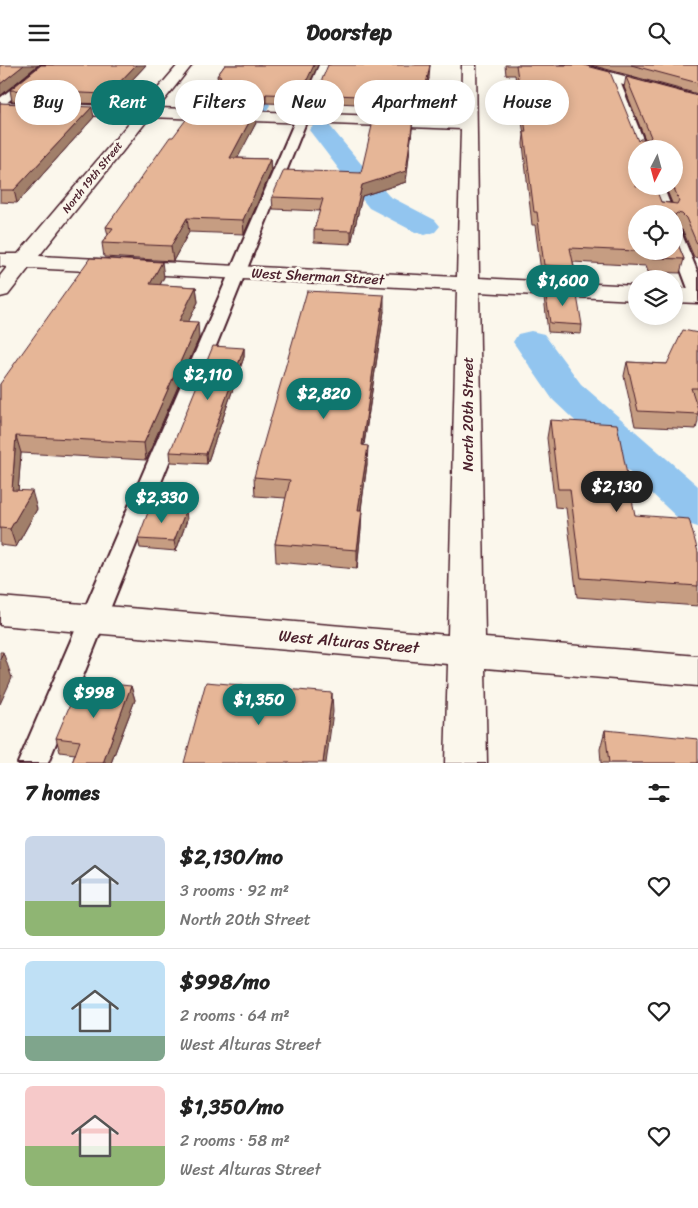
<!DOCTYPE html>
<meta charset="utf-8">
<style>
:root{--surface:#fff;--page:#f6f6f6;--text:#222;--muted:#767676;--line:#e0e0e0;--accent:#0f766e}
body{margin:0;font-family:Sriracha,sans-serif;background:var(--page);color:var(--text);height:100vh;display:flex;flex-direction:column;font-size:19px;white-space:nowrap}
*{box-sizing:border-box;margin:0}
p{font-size:16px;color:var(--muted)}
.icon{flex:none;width:28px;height:28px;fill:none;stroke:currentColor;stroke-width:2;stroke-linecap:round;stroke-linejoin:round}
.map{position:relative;height:698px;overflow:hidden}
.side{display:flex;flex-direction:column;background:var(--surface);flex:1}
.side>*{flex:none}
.guide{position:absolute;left:15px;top:15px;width:669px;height:45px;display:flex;gap:10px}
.needle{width:32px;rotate:186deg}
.controls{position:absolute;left:628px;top:75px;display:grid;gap:10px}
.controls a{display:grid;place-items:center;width:55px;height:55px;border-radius:50%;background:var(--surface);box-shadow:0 2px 12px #0003;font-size:25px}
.price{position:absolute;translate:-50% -42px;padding:0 11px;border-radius:18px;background:var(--accent);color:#fff;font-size:16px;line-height:32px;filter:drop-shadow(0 1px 2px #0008)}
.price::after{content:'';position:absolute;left:50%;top:30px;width:15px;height:11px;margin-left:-8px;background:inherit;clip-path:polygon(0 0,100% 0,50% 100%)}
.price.selected{background:#222;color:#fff}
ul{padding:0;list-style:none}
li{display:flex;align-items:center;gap:15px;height:125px;padding:0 25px}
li+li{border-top:1px solid var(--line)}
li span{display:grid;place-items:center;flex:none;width:140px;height:100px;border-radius:8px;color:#555}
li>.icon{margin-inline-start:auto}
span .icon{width:60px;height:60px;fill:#fffc;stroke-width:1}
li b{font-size:21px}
h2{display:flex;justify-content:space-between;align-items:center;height:60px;padding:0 25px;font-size:21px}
.chip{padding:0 18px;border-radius:22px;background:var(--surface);box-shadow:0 2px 12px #0003;font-size:18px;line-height:45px}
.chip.selected{background:var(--accent);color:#fff}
header{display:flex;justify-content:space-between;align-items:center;height:65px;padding:0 25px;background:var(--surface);font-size:22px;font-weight:700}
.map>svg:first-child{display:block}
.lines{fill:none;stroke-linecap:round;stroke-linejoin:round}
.canal{fill:#92c5ef;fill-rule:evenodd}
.service-casing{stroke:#4a1f2b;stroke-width:4}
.minor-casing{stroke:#4a1f2b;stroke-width:3}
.service{fill:#fbf7ec;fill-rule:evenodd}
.minor{fill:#fbf7ec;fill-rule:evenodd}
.wall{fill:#c69d82;stroke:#4a1f2b;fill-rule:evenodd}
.shaded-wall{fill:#a17f6a;stroke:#4a1f2b}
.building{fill:#e6b697;stroke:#4a1f2b;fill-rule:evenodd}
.labels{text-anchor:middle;stroke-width:5;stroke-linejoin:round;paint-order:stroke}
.far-street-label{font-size:11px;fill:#4a1f2b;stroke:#fbf7ec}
.street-label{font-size:14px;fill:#4a1f2b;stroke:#fbf7ec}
.near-street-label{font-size:16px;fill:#4a1f2b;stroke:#fbf7ec}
</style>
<header><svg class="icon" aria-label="menu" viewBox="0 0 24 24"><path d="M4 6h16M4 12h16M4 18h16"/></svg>Doorstep<svg class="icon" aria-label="search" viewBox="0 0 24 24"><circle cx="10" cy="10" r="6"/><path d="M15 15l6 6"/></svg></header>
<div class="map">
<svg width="698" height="698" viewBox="0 0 698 698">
<rect width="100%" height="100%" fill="#fbf7ec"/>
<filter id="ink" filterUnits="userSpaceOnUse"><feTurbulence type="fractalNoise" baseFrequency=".02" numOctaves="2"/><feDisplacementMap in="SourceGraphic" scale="10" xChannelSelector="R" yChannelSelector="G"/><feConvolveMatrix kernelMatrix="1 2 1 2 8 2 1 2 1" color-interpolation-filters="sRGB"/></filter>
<g filter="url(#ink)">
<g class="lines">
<path class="canal" d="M200,18L208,19L212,27L210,32L259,33L267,35L270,40L267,45L259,47C242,46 195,50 186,36L190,27L189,24L192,19Z
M321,58L329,60L372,112L376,118L374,121L382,123L389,131L435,155L440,161L435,167L425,170L415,167L369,143L358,129L361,125L354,124L309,65L313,60Z
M531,266L544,269L581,319L698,421V462L682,457L553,335L513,277L518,269Z"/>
<defs>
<path id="service" d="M41,0H52L4,40L0,41V33Z
M319,0H329L48,698H18Z
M614,11L619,14L647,84H636V86L635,84L609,14Z
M649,121H663L674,149V150L660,149Z
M674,163L679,164L681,167L698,208V234L692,233L690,229L674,186Z"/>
<path id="minor" d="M178,0H192L158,43L461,54L462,0H476L479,213L636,221V235L479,227L485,573L698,591V621L485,603L487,698H445L448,599L0,560V532L448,570L457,225L29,203L8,230L0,232V211L7,202L0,201V189H18L134,52L0,47V37L142,42ZM150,52L461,64L457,212L39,191Z
M561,0H584L698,31V41L563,3Z
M674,223L698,224V238L674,237Z"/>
</defs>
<use href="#service" class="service-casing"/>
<use href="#minor" class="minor-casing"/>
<use href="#service" class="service"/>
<use href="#minor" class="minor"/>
</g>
<path class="wall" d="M146,0L114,34H110L106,39L12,36L10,25Z
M225,0H318L301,37L298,39L266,38L263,45L205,43L204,34L218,16L217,11Z
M505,0H583L638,76L645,74L624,22L626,12L698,31V193L694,192L683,166L679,162L675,161V172L684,194L680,208L648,207L646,201L573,197L574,202L571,216L542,214L535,160H532L523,79L524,70L515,10H506ZM636,84H674V121H665L672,138L661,137Z
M591,0H698V29Z
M429,13L423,42H415L414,50L377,49V40L316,37V29Z
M0,38L94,52L17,138L0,137Z
M256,58L237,93L270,94L271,107L244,169L189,167L173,196L104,192L102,178L108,170L106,162L173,72Z
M412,64L406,117L362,131L351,179L314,177V165L320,146L273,144L272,132L361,108Z
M164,212L160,220L196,222L198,237L188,257L199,273L146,395L21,388L18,425L37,444L16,482L0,480V319Z
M545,224L582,260L581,269L548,267L544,232Z
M384,246L364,380L367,399L361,445V464L357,504L276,497L275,479L286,433L255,431L254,412Z
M698,268V338H696L698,344V356L696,364L635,361L624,311L627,297L667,299Z
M244,283V292L207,399L171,397L170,387Z
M550,355L635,450L698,487V541L577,532L566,443L555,442L547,373Z
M187,455L176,486L140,483L138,474Z
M131,621L135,635L111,698H72L75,689L60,687L56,673Z
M605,665L698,698H601L600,684Z"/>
<path class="shaded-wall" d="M24,0H38L0,31V19Z
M136,0H146L114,34L113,24Z
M314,0H318L301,37L298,39L297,30Z
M430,0L429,13L423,42V34Z
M109,24L110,34L106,39L105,29Z
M266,29V38L263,45L262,36Z
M92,42L94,52L17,138L14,125Z
M255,46L256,58L231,106L230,93Z
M413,54L412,64L406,117L362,131L351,179V166L362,120Z
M270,94L271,107L244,169L243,155Z
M187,153L189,167L173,196L171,181Z
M162,197L164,212L152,235L150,219Z
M196,222L198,237L181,272L179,256Z
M384,230V246L361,398L362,380Z
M198,257L199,273L146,395L144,378Z
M244,283V292L207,399L206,389Z
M16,371L21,388L17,442L12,425Z
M368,381L367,399L358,464V445Z
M32,426L37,444L16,482L10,464Z
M186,445L187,455L176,486L174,476Z
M362,445L361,464L357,504V485Z
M3,587L12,613L0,639V594Z
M131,621L135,635L111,698H103Z
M332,628L333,647L326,698H323Z"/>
<path class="building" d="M0,0H24L0,19Z
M41,0H136L113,24H109L105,29L10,25Z
M225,0H314L301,28L297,30L266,29L262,36L204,34L221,11H217Z
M328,0H430L423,34L415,33L414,42L377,40L378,32L316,29Z
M516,0H583L610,7L638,76L640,74H649L651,72L626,12L698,31V179H697L686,153L682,149L677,148L675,150V172L684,194L651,193L649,187L638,186H674V149H636V186L570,183L574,202L544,200L537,147H534L524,67H526ZM636,84H674V121H673L679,135L677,139L661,137L655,121H636Z
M631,0H698V18Z
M0,38L92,42L14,125H0Z
M194,44L255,46L230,93L270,94L243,155L187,153L171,181L102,178L113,163L106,162L170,72H173Z
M374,52L413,54L406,106L362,120L351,166L314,165L323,134L272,132L284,105L361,108Z
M90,193L162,197L150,219L196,222L179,256L198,257L144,378L16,371L12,425L32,426L10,464L0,463V319Z
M545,224L576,225L582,260L550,258Z
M307,226L384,230L362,380L368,381L358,445H362L357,485L275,479L290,415L254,412Z
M683,265L698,268V323H691L698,344V349L638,346L627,297L667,299Z
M213,281L244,283L206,389L170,387Z
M550,355L617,359L635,450L689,454L698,487V521L581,513L570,424H558Z
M150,442L186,445L174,476L138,474Z
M0,587H3L0,594Z
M80,616L131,621L103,698H72L80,676L56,673Z
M206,617L332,628L323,698H184Z
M605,665L698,674V698H609Z"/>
</g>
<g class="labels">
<g class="far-street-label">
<text transform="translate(92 112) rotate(-51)" y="4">North 19th Street</text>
</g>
<g class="street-label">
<text transform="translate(318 211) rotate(3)" y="5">West Sherman Street</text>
<text transform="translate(468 349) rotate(-90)" y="5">North 20th Street</text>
</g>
<g class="near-street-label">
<text transform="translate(349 576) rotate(5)" y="6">West Alturas Street</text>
</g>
</g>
</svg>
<div class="controls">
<a><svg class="needle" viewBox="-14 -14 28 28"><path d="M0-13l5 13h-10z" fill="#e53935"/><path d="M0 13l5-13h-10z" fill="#767676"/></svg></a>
<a><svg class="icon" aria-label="locate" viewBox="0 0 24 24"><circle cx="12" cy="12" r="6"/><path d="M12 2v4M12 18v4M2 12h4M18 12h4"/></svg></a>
<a><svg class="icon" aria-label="layers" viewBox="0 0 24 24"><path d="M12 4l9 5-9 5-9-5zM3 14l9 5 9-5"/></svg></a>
</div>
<b class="price" style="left:563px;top:242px">$1,600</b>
<b class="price" style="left:208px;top:336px">$2,110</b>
<b class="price" style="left:324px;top:355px">$2,820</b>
<b class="price selected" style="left:617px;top:448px">$2,130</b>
<b class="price" style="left:162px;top:459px">$2,330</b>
<b class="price" style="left:94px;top:654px">$998</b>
<b class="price" style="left:259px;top:661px">$1,350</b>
<div class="guide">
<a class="chip">Buy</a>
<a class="chip selected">Rent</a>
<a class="chip">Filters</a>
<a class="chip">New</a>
<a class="chip">Apartment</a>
<a class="chip">House</a>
</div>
</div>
<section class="side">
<h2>7 homes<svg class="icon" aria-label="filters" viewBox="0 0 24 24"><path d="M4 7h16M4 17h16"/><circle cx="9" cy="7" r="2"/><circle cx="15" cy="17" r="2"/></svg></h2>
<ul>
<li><span style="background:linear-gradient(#c9d6e8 65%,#8fb573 0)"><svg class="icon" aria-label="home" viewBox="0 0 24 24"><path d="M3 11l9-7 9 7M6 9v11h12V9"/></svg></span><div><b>$2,130/mo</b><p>3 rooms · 92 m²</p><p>North 20th Street</p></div><svg class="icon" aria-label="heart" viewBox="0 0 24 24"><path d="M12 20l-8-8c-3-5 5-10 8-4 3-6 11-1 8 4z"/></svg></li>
<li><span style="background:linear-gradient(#bfe0f5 75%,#7fa58c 0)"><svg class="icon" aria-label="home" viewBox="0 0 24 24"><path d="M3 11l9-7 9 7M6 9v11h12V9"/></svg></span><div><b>$998/mo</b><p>2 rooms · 64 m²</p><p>West Alturas Street</p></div><svg class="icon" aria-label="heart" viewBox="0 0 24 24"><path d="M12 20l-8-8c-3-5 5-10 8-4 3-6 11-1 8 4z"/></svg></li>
<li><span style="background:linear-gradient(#f6c9c9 60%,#8fb573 0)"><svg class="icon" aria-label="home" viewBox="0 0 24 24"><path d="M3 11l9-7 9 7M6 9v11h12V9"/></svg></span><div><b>$1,350/mo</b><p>2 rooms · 58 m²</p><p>West Alturas Street</p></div><svg class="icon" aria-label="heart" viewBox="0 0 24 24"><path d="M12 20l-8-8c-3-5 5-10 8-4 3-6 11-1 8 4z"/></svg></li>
</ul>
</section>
